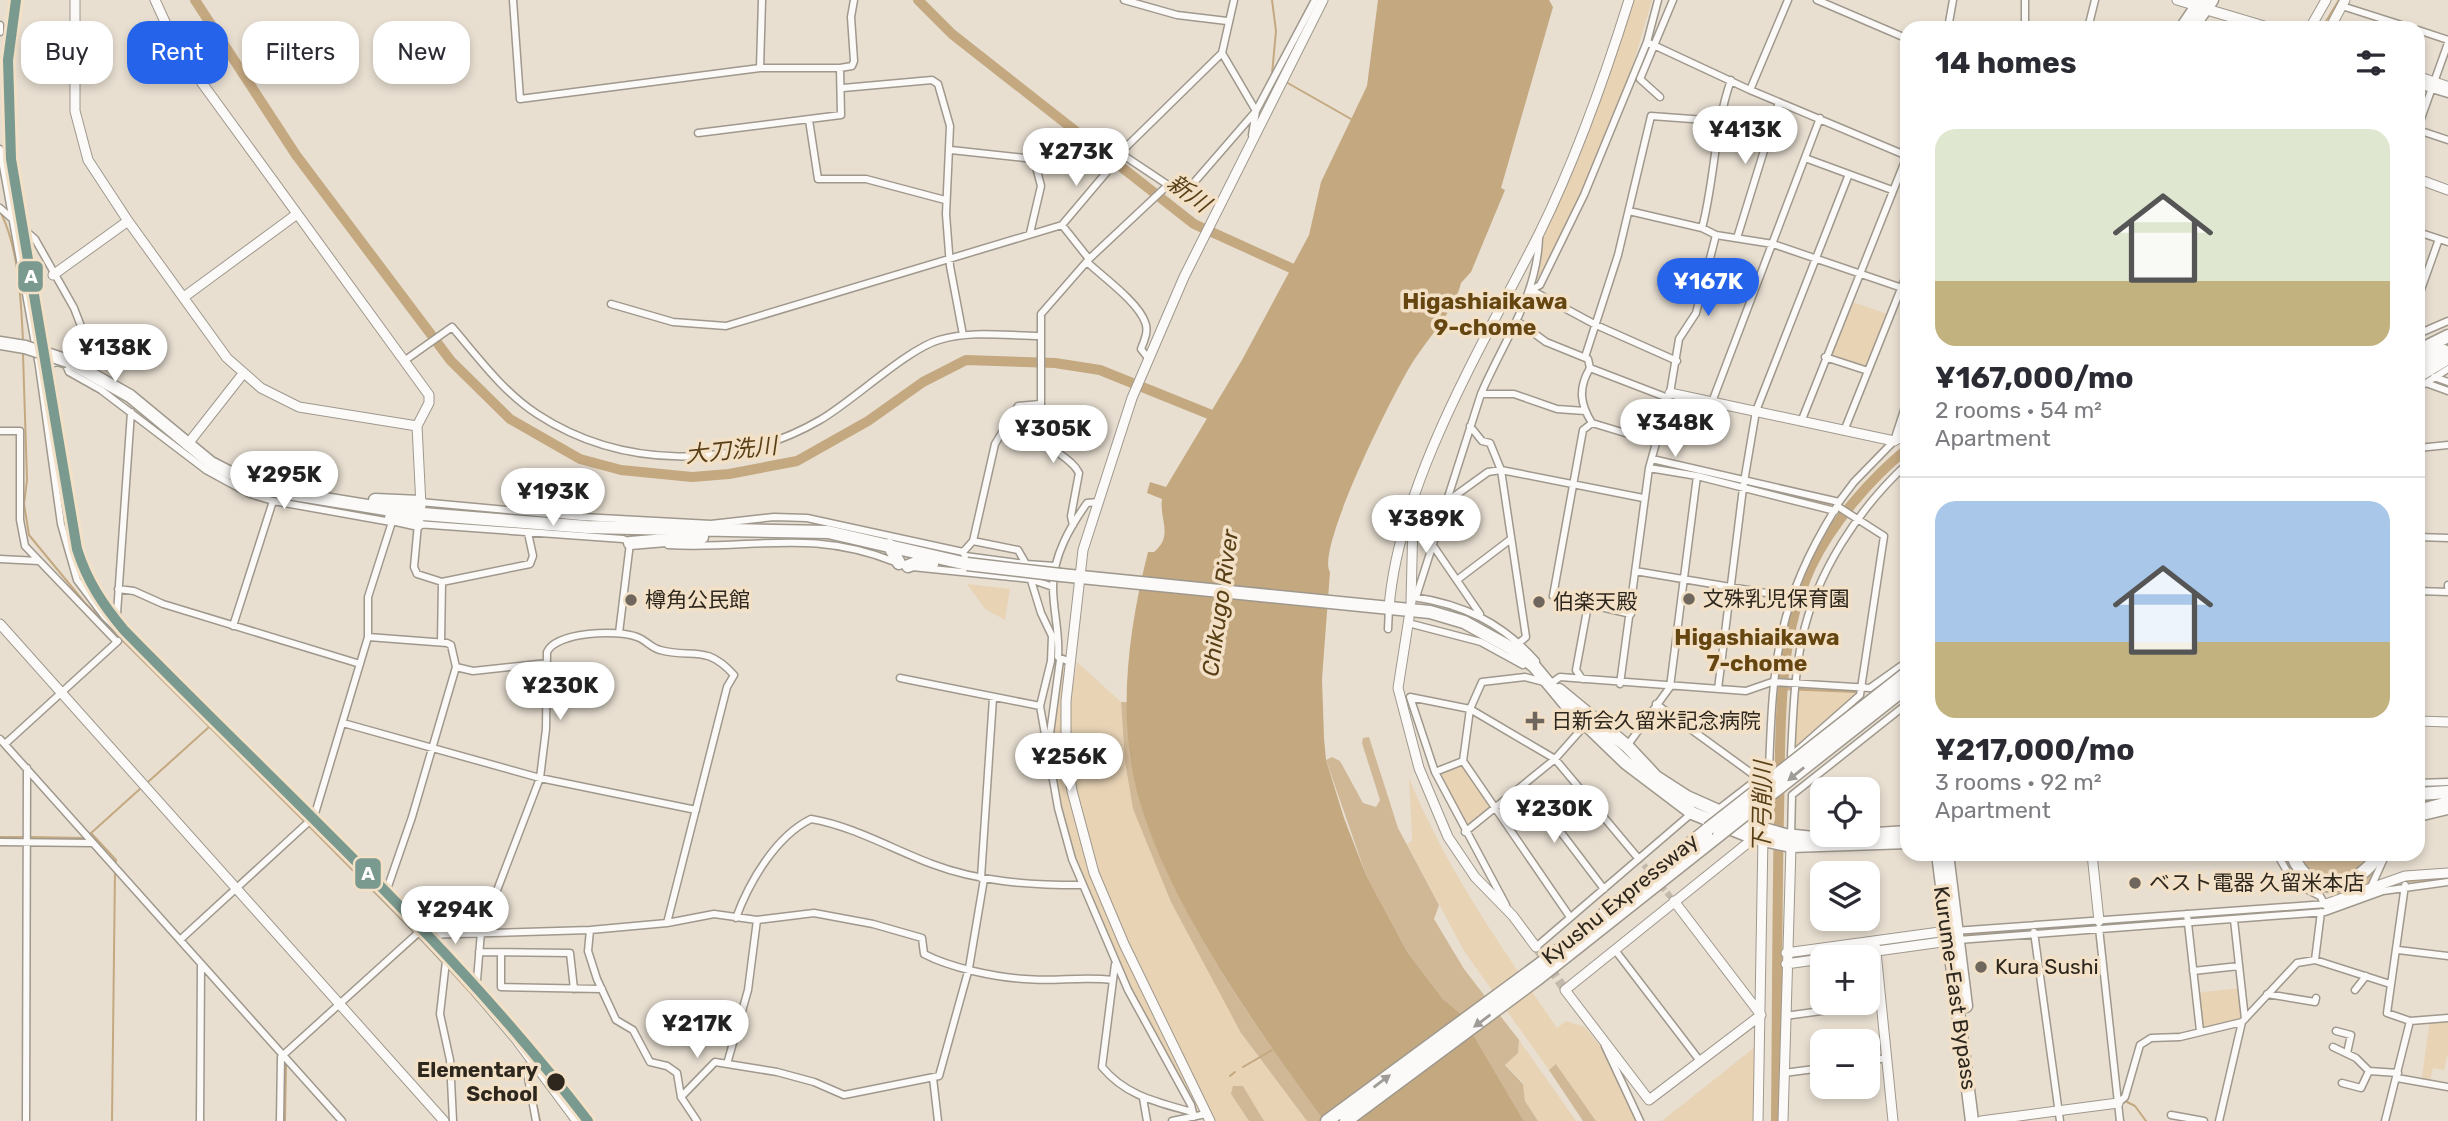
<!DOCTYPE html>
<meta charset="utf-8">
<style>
:root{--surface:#fff;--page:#f2f2f3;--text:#2b2b33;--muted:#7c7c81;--line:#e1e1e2;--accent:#2563eb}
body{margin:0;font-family:Rubik,"Noto Sans JP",sans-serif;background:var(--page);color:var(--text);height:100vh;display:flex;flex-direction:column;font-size:26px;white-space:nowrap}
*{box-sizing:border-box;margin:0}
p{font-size:23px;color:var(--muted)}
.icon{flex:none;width:38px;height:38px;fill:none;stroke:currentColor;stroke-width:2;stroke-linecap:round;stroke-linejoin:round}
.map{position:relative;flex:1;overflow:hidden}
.drawer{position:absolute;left:1900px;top:21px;width:525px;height:840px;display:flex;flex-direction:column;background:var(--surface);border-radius:21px;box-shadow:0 4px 10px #0003}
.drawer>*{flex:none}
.top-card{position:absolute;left:21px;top:21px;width:665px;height:63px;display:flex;gap:14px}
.fabs{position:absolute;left:1810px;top:777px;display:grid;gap:14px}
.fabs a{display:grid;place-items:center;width:70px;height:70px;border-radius:14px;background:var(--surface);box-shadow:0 4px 10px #0003;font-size:35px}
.price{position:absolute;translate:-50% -60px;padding:0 16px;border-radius:24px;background:#fff;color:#222;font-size:23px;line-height:46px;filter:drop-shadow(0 2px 4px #0008)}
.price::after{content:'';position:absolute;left:50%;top:42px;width:21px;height:16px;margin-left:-10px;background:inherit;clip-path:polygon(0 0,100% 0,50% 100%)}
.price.on{background:var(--accent);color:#fff}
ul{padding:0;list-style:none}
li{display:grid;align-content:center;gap:14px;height:371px;padding:0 35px}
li+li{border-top:2px solid var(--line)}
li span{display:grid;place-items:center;height:217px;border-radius:21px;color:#555}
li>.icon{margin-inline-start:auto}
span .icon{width:126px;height:126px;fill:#fffc;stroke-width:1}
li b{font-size:30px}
h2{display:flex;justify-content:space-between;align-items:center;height:84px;padding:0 35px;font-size:30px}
.tag{padding:0 24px;border-radius:21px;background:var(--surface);box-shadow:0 4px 10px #0003;font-size:24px;line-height:63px}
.tag.on{background:var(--accent);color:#fff}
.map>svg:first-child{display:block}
.green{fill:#e8d3b5}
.forest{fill:#d0b896}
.water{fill:#c4a880}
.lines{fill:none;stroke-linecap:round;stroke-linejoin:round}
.stream{stroke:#c4a880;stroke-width:2}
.river{stroke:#c4a880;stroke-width:10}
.street-tunnel{stroke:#c3baad;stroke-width:6;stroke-dasharray:6 3;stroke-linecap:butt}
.secondary-tunnel{stroke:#c3baad;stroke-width:9;stroke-dasharray:9 4.5;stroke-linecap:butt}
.street-casing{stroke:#9f988d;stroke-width:9}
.secondary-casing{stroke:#9f988d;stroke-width:11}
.primary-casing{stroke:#9f988d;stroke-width:12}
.highway-casing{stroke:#9f988d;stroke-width:15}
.street{stroke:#fcfaf8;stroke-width:6}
.secondary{stroke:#fcfaf8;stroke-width:9}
.primary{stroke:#fcfaf8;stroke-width:10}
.highway{stroke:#fcfaf8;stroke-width:12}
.highway-bridge-casing{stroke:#9f988d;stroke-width:15;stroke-linecap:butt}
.highway-bridge{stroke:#fcfaf8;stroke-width:12}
.rail-1-casing{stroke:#f2e0c7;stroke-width:16}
.rail-1{stroke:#7a998f;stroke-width:10}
.oneway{fill:#9f9b96}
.poi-dot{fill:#6f675d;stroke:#f2e0c7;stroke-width:2.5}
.stop-dot{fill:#2e271e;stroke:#f2e0c7;stroke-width:2.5}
.labels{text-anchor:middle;stroke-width:7;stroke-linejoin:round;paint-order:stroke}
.poi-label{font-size:21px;fill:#2e271e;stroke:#f2e0c7;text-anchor:start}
.street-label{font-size:21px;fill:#2e271e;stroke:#f2e0c7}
.stop-label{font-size:21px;font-weight:bold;fill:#2e271e;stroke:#f2e0c7;text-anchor:end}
.water-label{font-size:23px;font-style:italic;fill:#593f16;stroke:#f2e0c7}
.neighbourhood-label{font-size:23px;font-weight:bold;fill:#664610;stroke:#f2e0c7}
.line-badge{stroke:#f2e0c7;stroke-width:2.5}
.badge-label{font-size:19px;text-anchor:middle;font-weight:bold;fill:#fff}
</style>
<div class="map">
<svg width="2448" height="1121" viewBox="0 0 2448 1121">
<rect width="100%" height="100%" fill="#e8dfd1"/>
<path class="green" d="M1631,0H1652L1628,81L1584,190L1534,286L1541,248L1540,233Z
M1850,301L1887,314L1864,368L1829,357Z
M967,584L1010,589L1005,620L985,609Z
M1077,662L1121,702L1125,762L1133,809L1241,1033L1307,1121H1264L1243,1086L1231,1094L1249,1121H1215L1202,1099C1153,995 1062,836 1069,720C1070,700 1074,681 1077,662Z
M1062,668H1065C1063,702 1059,735 1064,769C1084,891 1149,998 1199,1109L1196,1114C1141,1011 1083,910 1060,795C1055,773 1049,748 1051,726C1053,706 1060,688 1062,668Z
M1795,684L1863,688L1791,756Z
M1463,761L1495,808L1465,832L1435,772Z
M1409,778C1446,869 1502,948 1557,1028L1566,1021L1585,1027L1601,1047L1637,1121H1596L1556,1064L1549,1070L1464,951L1407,844L1412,841V835Z
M1576,789L1599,817L1584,829L1578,822L1565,834L1547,813Z
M2241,988L2245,1019L2200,1031L2195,993Z
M2448,1017V1053L2444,1070L2433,1068L2429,1086L2421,1084L2430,1019Z
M1519,1040L1576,1121H1538L1525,1101L1523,1083L1505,1064L1518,1053Z
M1755,1047L1754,1121H1662Z"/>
<path class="forest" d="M1121,702H1128C1129,723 1127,746 1132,766C1160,895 1248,1016 1324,1121H1307L1241,1033L1171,902L1133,809L1125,762Z
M1369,737L1398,828L1439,905L1434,919L1464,969L1519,1040L1518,1053L1505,1065L1523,1084L1525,1101L1538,1121H1524L1461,1014L1443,999L1408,953L1366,875L1326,760L1332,757L1340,761L1363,803L1376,807L1380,800L1362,743L1363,738Z
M2281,854H2384C2380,862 2377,872 2372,879C2353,903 2308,896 2291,874C2287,868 2284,860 2281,854Z
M1556,1064L1596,1121H1583L1549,1070Z
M1233,1086H1243L1264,1121H1249L1231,1094Z"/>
<path class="water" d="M1378,0H1549L1553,7L1501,188L1505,190L1471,272L1461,283C1454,312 1426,340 1411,365C1394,392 1315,550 1330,572L1322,679L1324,738L1326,760L1344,818L1366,875L1408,953L1443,999L1461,1014L1524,1121H1324C1255,1026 1149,879 1131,763C1120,694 1131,619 1148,552H1154C1174,535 1159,520 1162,499L1147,493L1150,482L1166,487L1242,360L1309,235L1321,182L1367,86Z"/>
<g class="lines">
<path class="stream" d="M2322,28L2339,0
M1272,74L1276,31L1272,0
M1286,82L1351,119
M1,213C19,250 21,300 23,341
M23,354L27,480L24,504L29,535L85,603L304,821
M2432,381L2448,386
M1654,463L1742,483
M1747,485L1834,505
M1783,689L1857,692
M148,782L209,727
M308,825L415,933
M91,833L116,860L115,865
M90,834L141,788
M0,837H23
M31,837L85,838
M2384,888L2400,882L2448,878
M1961,935L2099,926
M1878,946L1893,944
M1791,958L1872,947
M448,968L479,1002
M353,996L419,937L444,964
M531,1066L533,1088
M1243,1067L1272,1050
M1230,1076L1235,1072
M535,1097L540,1121
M2125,1101L2135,1106L2146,1121
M112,1121L115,870
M285,1121L286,1063"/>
<path class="river" d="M195,0L296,155L451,361L510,419L580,459L621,470L692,477L729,474L797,461L868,421L923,382L966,360L1055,363L1100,370L1219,418
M918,0L952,34L1194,224L1302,273
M1776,1121C1777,1018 1777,916 1779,813C1781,732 1776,643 1811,567C1832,523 1870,479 1908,448"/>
<path class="street-tunnel" d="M1452,626L1456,612
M1638,858L1674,901"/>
<path class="secondary-tunnel" d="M1536,947L1565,990"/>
<defs>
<path id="street" d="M513,0L520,99L760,68H840L841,115L698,133
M1124,0L1177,15L1227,21
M1817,0L1908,39
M2342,6L2411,28
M0,25V32
M1948,28L1953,0
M2025,28V0
M2088,28L2095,0
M2418,30L2448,40
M1647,42L1658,0
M1222,53L1256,111L1191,186L1183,190L1168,185L1120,153L1222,53L1234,0
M760,68L762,0
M840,68L852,66L854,61L851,17L854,0
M2418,85L2448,94
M843,88L932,80L938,84L950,126L946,214L950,266L963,335
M1750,90L1788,0
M1660,97L1640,79L1673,0
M809,120L818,179H866L945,200
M2418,127L2448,43
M2418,130L2448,140
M1252,135L1256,111L1315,0
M0,149L39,366L61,524L77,580L104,616L311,819L476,992
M951,150L1034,159L1041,186L1030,233
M1805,158L1892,190
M0,208L35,239L74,308L84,334V358
M1629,211L1702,228L1716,235L1773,244L1908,290
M1062,225L1089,259
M1702,228C1715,179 1714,128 1731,80
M2418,232L2448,242
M1737,238L1779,102
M1087,262C1103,277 1138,302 1145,322C1149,331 1144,341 1141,349L1148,358
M2418,298L2439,239
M611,304L673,322L726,326L1062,225L1111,167
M1517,321L1546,342L1588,359L1590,368C1578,388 1580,404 1592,423L1655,442
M2418,334L2448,321
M1585,357L1618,255L1651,116L1719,121
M1825,357L1868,371
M404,361L452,327C478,357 503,392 537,414C621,469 734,470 820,420C853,401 907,349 939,340C972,330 1007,336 1040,336
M1677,361L1596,325L1531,290L1540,285L1584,195L1647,42L1750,90L1905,155
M39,366L58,362L66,365L69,372L101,390L206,470L250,494L273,501L233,626
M1590,368L1668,398
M2434,377L2448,382
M2426,383L2448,391
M2418,388L2448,369
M1481,394C1503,342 1537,297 1539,238
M1712,402L1820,118
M1041,404C1041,413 1040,424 1042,432C1046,451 1071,456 1079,473L1071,516L1073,525
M1801,422L1907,156
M1592,423L1583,430L1553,596L1631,614
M1470,426L1482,441L1490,443L1501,470L1526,637L1519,643
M0,431H20V520L25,546L117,642
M1844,431L1908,271
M2418,448L2448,445
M1652,459L1839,502L1837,506L1884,536L1860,695L1791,756C1793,717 1794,678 1802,639C1816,573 1858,509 1908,463
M1649,468L1697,476L1835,511
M273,501L391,522
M420,502L582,517L711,524L774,517L807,518L963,552L965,556L1026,564L1041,613L1052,636L1051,661L1040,706L1058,808L1072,859L1128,990L1191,1105L1194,1117
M1839,502L1854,482L1894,441L1908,398
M1445,503L1488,472L1501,470L1643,498
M417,524L623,539L633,543
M418,524L414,567L417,574L442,582L530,564L533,556L528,533
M2418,537L2448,538
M973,541L1018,550L1026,564L1055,566
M668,545C753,550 809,528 895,562
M1434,547L1480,614
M963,552L973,541L995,444L1018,406L1041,404V314L1089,259L1168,185
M0,559L39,561
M912,567L1030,579L1053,587
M1635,571L1790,597
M1457,580L1511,539
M2448,585V587
M118,589L134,591L163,604L360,664
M2418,591L2448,592
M1413,597C1463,604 1502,623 1536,661
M1416,597L1481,394H1514L1557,409L1585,411
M2418,609L2420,591
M1408,623L1481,642L1523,665
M116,628L131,412
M1388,629L1389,608
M619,633L630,543
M368,637L447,643L451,645L456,667L412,817L385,895
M441,642L442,582
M1070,662L1058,657C1060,633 1053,611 1053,587C1053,556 1070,527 1087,503L1098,502
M456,667L473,671L547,663
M900,678L1040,706
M1582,679L1576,670L1588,605
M1544,682L1525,677L1482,682L1470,709L1463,761L1570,917
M1550,684L1560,677L1746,691L1772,682L1870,688L1908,661
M1620,684L1649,468L1670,393L1679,339L1696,313L1716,235
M1718,689L1743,488L1756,411L1849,174
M1656,704L1758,778
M343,723L540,778L696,810
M0,739L342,1121
M1049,741L1060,660
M5,744L118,641
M1627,746L1670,687L1697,476
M1435,772L1463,761
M2418,783L2448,782
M1525,785L1604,889
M1716,811L1769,770C1773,659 1777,603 1837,506
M2418,818L2448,811
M1465,832L1555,759L1586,724
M1791,838L1792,795L1908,703
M0,842L93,843
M2277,854L2294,883L2320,896L2326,906
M981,878L993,698
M2405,885L2387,1013L2410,1021L2448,1018
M2371,887L2386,854
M1506,905L1435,772L1410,697L1470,709L1555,759L1638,858
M2187,914L2200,1031
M736,918C749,882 776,836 811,819C853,826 892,849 932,864C979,882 1030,885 1080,885
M2234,920L2245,1019
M2099,928L2118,1103L2125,1097L2140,1045L2151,1038L2180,1037L2242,1022
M590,930L588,951L597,979L616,1020L633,1030L650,1062L667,1066L677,1073L681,1097L697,1121
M1954,931L2326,904
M2034,932L2060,1121
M422,935L590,930L667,923L714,914L757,920L814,913L873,924L922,938L924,954C951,968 994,977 1025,979C1055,982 1081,976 1113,980
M181,939L314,817L368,637V597L392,522H396
M1958,940L2325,912L2383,891L2448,882
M1536,947L1692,813
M1615,950L1700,1061
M2398,950L2448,956
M479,952L570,953L574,989
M501,953V987L602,989
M2315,960L2321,912
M446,961L440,1014L450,1060L453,1121
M1115,964L1102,1067C1126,1096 1157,1102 1192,1112
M2193,971L2239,966
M2355,990L2366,976
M476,992L481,932L540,778L546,729L547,652C556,632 618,629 637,637C646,640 651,648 660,650C692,659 705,643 734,675L727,687L667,923
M2267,994L2315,1002L2316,998
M1785,1016L1880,1003
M2336,1031L2351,1035L2347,1053
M1605,1046L1640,1121
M2333,1047L2356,1058L2369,1071
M1867,1061L1887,1058
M534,1062L526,1067L536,1121
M727,1064L748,990L757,920
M1784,1073L1822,1068
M933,1078L938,1121
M2397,1078L2448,1087
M2342,1083L2361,1088L2369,1071L2398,1073
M681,1097L715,1062L777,1072L814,1082L844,1095L939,1076L969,968L984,879
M1143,1098L1147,1121
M2118,1103L2120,1121
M2171,1115L2204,1121
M26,1121L27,768
M200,1121L201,964
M280,1121L281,1057L419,932
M1172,1121L1206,1114
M2219,1121L2242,1022L2297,963L2315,960L2390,984
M2385,1121L2410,1021"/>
<path id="secondary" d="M75,0V111L88,160L128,221L227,358L261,388L299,407L417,426
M155,0L171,35L202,83L429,395V403L417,426L421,506
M2177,0L2197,6
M2310,28L2326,0
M2330,28L2345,0
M2418,179L2448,190
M53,275L128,221
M184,297L297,214
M1670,393L1894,441L1908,433
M187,445L242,375
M1411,602L1413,520
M1389,608C1399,482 1483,345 1539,234C1576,159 1604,80 1629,0
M1409,618L1398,688L1419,768L1448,837L1475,877L1513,916L1536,947
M0,624L444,1121
M2418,721L2448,722
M2092,854L2099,921
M1674,901L1761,1015L1649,1100L1565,990L1754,838L1755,836
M2326,904L2405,876L2448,873
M1875,942L1893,1121
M1786,953L1947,931
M1834,957L1949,941
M1786,964L1822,959
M476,992L516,1039L577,1121
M1210,1121L1124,944L1094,873L1072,791L1066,749V701L1083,550L1132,398L1184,277L1323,0
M1758,1121L1763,836
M1783,1121L1791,846
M1981,1121L2118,1103"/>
<path id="primary" d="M2202,8L2269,28
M2418,77L2448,87"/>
<path id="highway" d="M2182,28L2201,0
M2192,28L2212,0
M0,343L25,347
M2418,351L2448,336
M68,361L130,396L211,463L248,482L275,491L410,513L587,527L828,532L967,564
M2418,364L2444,351
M2418,376L2448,358
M375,500L420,502
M391,518L418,524
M630,543L702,537
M889,545L899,563
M908,566L921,561L932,564
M1061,575L1430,612L1464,622L1511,648L1534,666L1568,707L1626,763L1692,813L1754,838L1791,846L1908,842
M1559,690L1627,746L1656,777L1687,797L1750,825L1785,835L1814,838L1908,832
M2418,794L2448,792
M2418,811L2448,803
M1938,854L1972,1121
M1947,854L1966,1006
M2292,854C2310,900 2356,890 2379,854
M1327,1121L1566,945L1708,829
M1346,1121L1536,980L1719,835"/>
</defs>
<use href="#street" class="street-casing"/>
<use href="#secondary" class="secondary-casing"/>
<use href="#primary" class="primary-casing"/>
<use href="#highway" class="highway-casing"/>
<use href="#street" class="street"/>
<use href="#secondary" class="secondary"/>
<use href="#primary" class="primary"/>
<use href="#highway" class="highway"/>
<defs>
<path id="highway-bridge" d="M25,347L68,361
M967,564L1061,575
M1708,829L1908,672
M1719,835L1908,686"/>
</defs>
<use href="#highway-bridge" class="highway-bridge-casing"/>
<use href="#highway-bridge" class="highway-bridge"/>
<defs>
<path id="rail-1" d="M16,0L8,60L11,159L77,549C87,581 103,605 124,630C282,792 450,941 588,1121"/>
</defs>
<use href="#rail-1" class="rail-1-casing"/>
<use href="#rail-1" class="rail-1"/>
</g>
<defs><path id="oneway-solid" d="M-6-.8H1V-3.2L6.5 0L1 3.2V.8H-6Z" transform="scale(1.75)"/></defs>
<g class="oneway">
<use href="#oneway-solid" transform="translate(1796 774) rotate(141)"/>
<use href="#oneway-solid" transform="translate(1482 1021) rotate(143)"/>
<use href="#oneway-solid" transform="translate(1382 1081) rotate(-37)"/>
</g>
<g class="poi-dot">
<circle cx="1689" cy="599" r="7"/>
<circle cx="631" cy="600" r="7"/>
<circle cx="1539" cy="602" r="7"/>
<path d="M1531.5 710.5h7v7h7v7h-7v7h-7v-7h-7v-7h7z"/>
<circle cx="2135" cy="883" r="7"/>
<circle cx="1981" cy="967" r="7"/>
</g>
<circle class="stop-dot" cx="556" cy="1082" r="10"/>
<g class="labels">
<g class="poi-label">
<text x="1703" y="606">文殊乳児保育園</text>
<text x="645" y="607">樽角公民館</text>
<text x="1553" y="609">伯楽天殿</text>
<text x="1551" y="728">日新会久留米記念病院</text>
<text x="2149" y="890">ベスト電器 久留米本店</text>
<text x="1995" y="974">Kura Sushi</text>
</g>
<g class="street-label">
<text transform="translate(1620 899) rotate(-39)" y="7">Kyushu Expressway</text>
<text transform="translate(1955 988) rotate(82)" y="7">Kurume-East Bypass</text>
</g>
<g class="stop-label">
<text x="538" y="1077">Elementary<tspan x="538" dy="24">School</tspan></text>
</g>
<g class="water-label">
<text transform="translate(1189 193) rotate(36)" y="8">新川</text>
<text transform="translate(731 450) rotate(-6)" y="8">大刀洗川</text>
<text transform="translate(1220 603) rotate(-82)" y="8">Chikugo River</text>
<text transform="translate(1762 807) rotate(-89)" y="8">下弓削川</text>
</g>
<g class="neighbourhood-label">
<text x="1485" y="309">Higashiaikawa<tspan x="1485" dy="26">9-chome</tspan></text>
<text x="1757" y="645">Higashiaikawa<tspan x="1757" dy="26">7-chome</tspan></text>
</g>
</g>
<g class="line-badge">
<rect x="17" y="260" width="27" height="33" rx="7" fill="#7a998f"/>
<rect x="354" y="857" width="28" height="33" rx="7" fill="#7a998f"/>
</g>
<g class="badge-label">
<text x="31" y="283">A</text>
<text x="368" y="880">A</text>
</g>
</svg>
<div class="fabs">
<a><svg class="icon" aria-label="locate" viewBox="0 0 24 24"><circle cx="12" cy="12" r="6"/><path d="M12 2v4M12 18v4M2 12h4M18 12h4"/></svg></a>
<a><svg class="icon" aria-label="layers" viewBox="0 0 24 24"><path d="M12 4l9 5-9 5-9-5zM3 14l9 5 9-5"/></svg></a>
<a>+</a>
<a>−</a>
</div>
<b class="price" style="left:1745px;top:166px">¥413K</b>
<b class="price" style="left:1076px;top:188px">¥273K</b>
<b class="price on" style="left:1708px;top:318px">¥167K</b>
<b class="price" style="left:115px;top:384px">¥138K</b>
<b class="price" style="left:1675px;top:459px">¥348K</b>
<b class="price" style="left:1053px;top:465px">¥305K</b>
<b class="price" style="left:284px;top:511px">¥295K</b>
<b class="price" style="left:553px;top:528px">¥193K</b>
<b class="price" style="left:1426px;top:555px">¥389K</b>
<b class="price" style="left:560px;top:722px">¥230K</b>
<b class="price" style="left:1069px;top:793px">¥256K</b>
<b class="price" style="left:1554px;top:845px">¥230K</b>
<b class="price" style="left:455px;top:946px">¥294K</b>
<b class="price" style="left:697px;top:1060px">¥217K</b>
<div class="top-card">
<a class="tag">Buy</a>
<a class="tag on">Rent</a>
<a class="tag">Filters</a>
<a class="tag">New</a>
</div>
<section class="drawer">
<h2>14 homes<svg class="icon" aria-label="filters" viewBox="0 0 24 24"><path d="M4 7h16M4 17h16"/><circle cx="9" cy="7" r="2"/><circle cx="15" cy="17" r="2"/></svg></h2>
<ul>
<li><span style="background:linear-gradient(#dfe7d0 70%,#c2b280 0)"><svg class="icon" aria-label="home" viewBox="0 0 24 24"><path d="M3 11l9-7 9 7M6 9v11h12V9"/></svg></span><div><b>¥167,000/mo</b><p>2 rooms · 54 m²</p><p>Apartment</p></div></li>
<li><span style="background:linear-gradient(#a9c7e8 65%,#c2b280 0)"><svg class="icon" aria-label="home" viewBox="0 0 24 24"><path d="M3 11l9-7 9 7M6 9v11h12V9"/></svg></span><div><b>¥217,000/mo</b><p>3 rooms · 92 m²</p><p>Apartment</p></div></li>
</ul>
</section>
</div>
